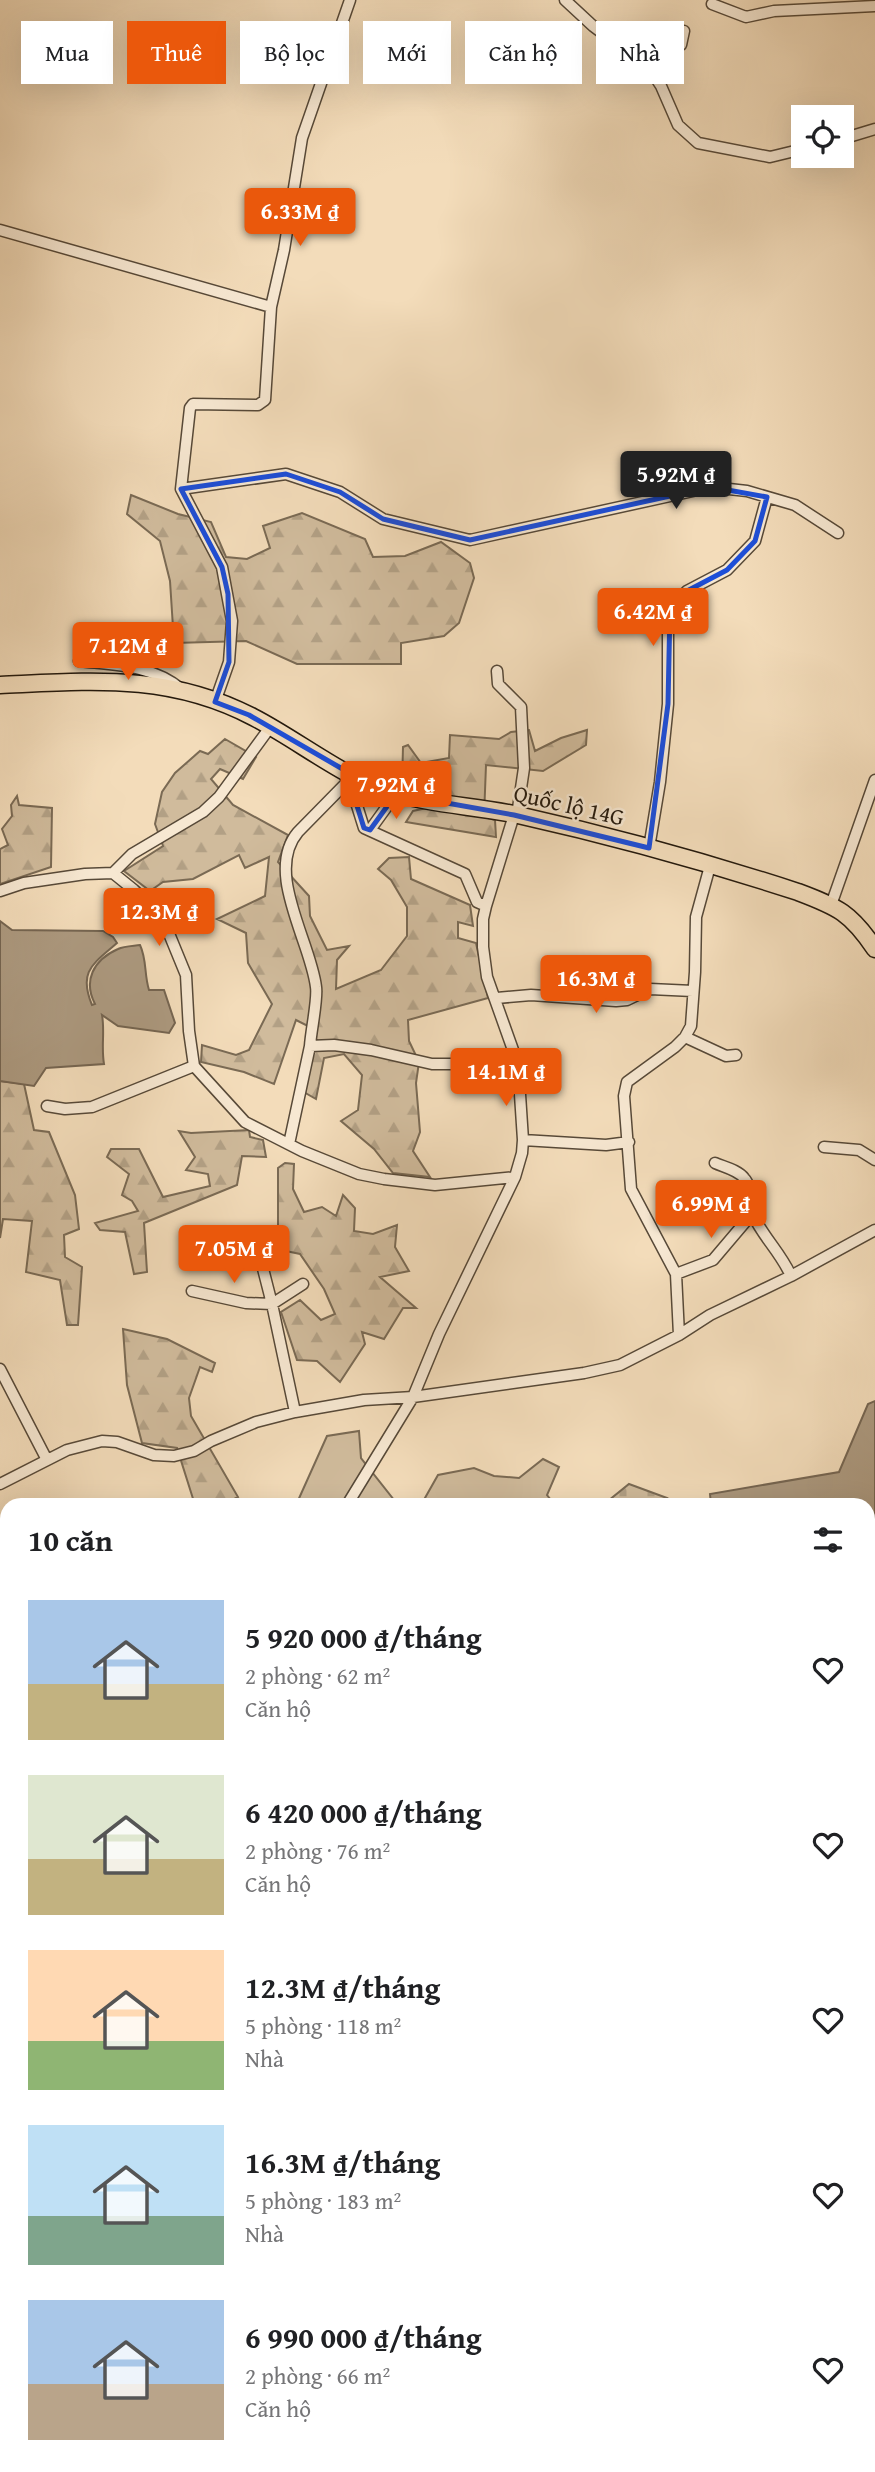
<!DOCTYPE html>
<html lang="vi">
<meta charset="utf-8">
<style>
:root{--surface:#fff;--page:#f2f2f2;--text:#202124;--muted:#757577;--accent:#ea580c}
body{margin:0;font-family:"Gentium Book Plus",serif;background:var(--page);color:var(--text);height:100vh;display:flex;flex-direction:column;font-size:26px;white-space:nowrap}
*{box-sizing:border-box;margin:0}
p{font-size:23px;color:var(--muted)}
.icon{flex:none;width:38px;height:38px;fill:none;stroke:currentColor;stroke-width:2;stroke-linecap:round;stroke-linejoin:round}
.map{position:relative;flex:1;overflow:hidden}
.details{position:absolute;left:0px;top:1498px;width:875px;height:975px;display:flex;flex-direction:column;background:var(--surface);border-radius:21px 21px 0 0;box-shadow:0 7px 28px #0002}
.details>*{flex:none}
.hud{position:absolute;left:21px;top:21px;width:833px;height:63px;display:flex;gap:14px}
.controls{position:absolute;left:791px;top:105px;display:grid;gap:14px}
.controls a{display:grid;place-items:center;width:63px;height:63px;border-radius:0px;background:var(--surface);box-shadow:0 7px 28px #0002;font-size:35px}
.price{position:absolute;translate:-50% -60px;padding:0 16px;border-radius:7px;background:var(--accent);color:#fff;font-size:23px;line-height:46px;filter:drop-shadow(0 2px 4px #0008)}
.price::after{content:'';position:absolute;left:50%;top:42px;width:21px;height:16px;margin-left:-10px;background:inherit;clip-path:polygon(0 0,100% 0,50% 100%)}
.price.active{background:#222;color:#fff}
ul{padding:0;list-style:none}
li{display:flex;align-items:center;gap:21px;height:175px;padding:0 28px}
li span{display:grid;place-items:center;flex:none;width:196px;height:140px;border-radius:0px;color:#555}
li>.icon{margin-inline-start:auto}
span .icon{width:84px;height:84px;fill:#fffc;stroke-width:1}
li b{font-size:30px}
h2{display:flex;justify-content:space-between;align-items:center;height:84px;padding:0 28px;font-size:30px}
.tag{padding:0 24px;border-radius:0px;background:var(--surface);box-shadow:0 7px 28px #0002;font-size:24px;line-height:63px}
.tag.active{background:var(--accent);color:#fff}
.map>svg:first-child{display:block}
.grass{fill:#d0bb9c;stroke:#7a6a54;stroke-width:2}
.forest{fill:url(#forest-firs);stroke:#7a6a54;stroke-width:2}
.cemetery{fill:url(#cemetery-stones);stroke:#7a6a54;stroke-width:2}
.water{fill:#ac997f;stroke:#756551;stroke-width:2}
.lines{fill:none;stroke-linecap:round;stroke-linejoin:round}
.street-casing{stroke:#574938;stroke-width:13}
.primary-casing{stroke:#23180c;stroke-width:19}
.street{stroke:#f7e8d2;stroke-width:10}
.primary{stroke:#f3dcba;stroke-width:16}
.marked{fill:none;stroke:#1d4ed8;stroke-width:5;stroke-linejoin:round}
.labels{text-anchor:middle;stroke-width:5;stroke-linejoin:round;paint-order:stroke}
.street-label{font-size:23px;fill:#23180c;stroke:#f7e8d2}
</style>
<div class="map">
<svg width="875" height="2472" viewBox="0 0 875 2472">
<defs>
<pattern id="forest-firs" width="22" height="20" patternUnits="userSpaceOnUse" patternTransform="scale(1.75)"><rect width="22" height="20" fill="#d0bb9c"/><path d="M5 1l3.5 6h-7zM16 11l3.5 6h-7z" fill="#b2a085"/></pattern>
<pattern id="cemetery-stones" width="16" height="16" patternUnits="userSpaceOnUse" patternTransform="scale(1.75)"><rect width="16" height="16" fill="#d0bb9c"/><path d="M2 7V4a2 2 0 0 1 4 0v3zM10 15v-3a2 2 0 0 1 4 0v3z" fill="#b2a085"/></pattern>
</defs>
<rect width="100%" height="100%" fill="#f3dcba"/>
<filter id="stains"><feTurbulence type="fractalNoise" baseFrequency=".00286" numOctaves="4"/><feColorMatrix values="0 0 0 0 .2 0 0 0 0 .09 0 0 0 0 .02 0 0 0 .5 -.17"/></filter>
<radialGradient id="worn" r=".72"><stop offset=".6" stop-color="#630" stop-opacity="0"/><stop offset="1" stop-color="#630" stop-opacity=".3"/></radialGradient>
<path class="grass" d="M359,1431L361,1458L398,1505H296L327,1436Z
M543,1459L559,1467L547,1495L555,1505H421L438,1475L474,1468L494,1476L519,1478Z
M624,2466H712L711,2472H625Z"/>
<path class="forest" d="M131,495L178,514L211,522L226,557L247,559L270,548L263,526L302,513L365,539L373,557L405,556L441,542L470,563L474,578L459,623L444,636L401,643V664H297L246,641L174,643L170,581L160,541L127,514Z
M529,730L535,751L561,738L587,730L586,745L543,771L486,765L484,817L495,820L496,837L406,822L413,811L463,800L402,786L403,747L408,745L421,763L449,758L450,735L499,739L511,732Z
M225,739L256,757L243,779L220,769L211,779L233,805L288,835L278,862L309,896L310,916L327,950L349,946L337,960L336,989L381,970L407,936V907L391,880L378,869L389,858L409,857L411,879L470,905L473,926L458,922V938L476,943L488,998L408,1020L409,1041L419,1062L416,1083L420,1132L413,1151L430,1177L393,1173L374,1149L341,1121L358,1110L362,1075L344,1054L324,1058L316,1099L302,1091L314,1029L296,1020L274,1084L244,1072L201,1062L202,1045L236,1055L249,1050L272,1004L248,963L246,933L217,919L265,896L269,857L245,868L239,855L193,879L163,882L150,891L124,871L163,846L155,824L162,792L175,773L200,751L208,754Z
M17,796L19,805L52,808L51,867L0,884V849L8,845L2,829L12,816L11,805Z
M0,1081L24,1084L34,1130L49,1132L75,1195L79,1229L64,1235L65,1257L82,1267L78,1325H67L60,1280L26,1272L32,1221L3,1219L0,1238Z
M249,1130L250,1137L263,1140L266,1157L242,1156L237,1185L144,1223L147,1272L134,1274L125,1232L100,1230L95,1223L138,1211L132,1201L122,1195L129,1174L107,1157L111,1149H139L163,1197L210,1186L208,1174L186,1170L195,1157L179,1131L191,1133Z
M285,1163L294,1164L293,1189L304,1212L322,1207L336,1216L343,1195L355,1208L354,1231L373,1234L397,1225L395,1247L409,1271L380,1277L416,1308H403L384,1339L362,1332L365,1344L340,1382L317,1361L297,1360L281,1312L300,1300L321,1320L335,1314L324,1289L300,1254L276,1249L278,1232V1168Z
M123,1329L167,1339L215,1363L212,1372L200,1367L189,1398L191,1416L238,1497L223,1505H195L177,1448L142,1443L127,1385Z
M0,1679L7,1681V1790L0,1783V1710L4,1708L0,1697Z
M7,2158V2318L0,2333V2164Z"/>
<path class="cemetery" d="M629,1484L667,1498L661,1505H603Z
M875,1557V1693L868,1712V1559Z
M868,1799L875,1805V2288H868Z"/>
<path class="water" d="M0,921L12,930L103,931L113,937L117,943C93,964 78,971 92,1005L95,1004C83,981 93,960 118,949C124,946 133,946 140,945C147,960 144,974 149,990H164L175,1023L169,1033L118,1026L102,1015C105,1031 101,1047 104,1064L46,1068L34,1086L0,1081Z
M875,1401V1553L868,1555V1505H711L710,1494L839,1472L868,1404Z"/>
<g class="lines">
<defs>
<path id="street" d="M565,0L593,26L650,69L661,86L678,125L698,143L770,157L803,149
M712,4L746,17L774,11L875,6
M650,69L661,45L666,44L674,48L681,45L684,31
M842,139L875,129
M0,230L271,307
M181,489L286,474L340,492L383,519L470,540L711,487L747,491L795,505L838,533
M79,661C114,665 153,665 181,689
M497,671L498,684L521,707L524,768L517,815
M215,702L229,662L232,621L222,567L181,489L190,408L193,404L258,405L265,400L271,307L284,250L302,138L350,0
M354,775L298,832C264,872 311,942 316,987C318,999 311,1030 310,1046L334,1045L371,1050L432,1064H518
M349,780L364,828L465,874L477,902L486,906
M370,830L396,794
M649,848L660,782L668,704V633L670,609L687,591L727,570L755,541L767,497
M113,873L132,854L203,812L219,797L271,726
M0,891L24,883L85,874L113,873L134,890L155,910L170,936L186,975L189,1031L194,1066L245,1122L302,1151L359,1174L384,1179L435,1185L515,1177
M831,905L875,780
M497,998L531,995L616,1001L627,1000L650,989L693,991
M685,1037L726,1056L736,1055
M47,1106L65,1109L92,1107L194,1066
M523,1140L606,1145L629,1142
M289,1144L310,1046
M824,1147L859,1150L875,1160
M715,1163C724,1167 738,1170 744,1178C753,1187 747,1204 753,1215C763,1237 781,1253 791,1276
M239,1243L259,1253L272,1304L295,1412
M676,1274L713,1260L752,1214
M192,1291L246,1303L272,1304L303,1284
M679,1335L676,1274L631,1189L624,1096L627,1082L675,1047L685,1037L691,1026L695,972L696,917L710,866
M0,1369L47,1460
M0,1484L67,1450L102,1441L117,1442L154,1455L174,1456L194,1451L211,1441L256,1422L295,1412L364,1400L413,1397L584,1373L620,1365L679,1335L710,1315L791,1276L875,1230
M347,1505L413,1397L439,1334L515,1177L522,1153L523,1140L518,1064L487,977L483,947V919L486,906L514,815
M0,1735H7
M0,1798L7,1803
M0,2003L7,1983
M0,2013L7,2015
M0,2098L7,2092
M0,2156L7,2150
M868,2292L875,2291
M0,2314L7,2301"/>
<path id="primary" d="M0,685C91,681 169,673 253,717C298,740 345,779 393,793C433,805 477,806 518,815C612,836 706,862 798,892C838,907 851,913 875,949"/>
</defs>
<use href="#street" class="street-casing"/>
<use href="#primary" class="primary-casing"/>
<use href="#street" class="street"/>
<use href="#primary" class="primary"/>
</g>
<path class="marked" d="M286,474L340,492L383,519L470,540L711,487L767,497L755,541L727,570L687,591L670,609L668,704L649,848L514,815L396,794L370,830L364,828L346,771L249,715L215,702L229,662L228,594L222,567L181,489Z"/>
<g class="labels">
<g class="street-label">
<text transform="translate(569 805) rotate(13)" y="8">Quốc lộ 14G</text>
</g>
</g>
<rect width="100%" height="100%" filter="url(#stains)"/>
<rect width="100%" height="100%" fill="url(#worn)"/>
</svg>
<div class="controls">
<a><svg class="icon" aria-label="locate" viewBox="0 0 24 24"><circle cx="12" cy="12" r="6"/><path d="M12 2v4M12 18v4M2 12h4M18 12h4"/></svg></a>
</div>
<b class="price" style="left:300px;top:248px">6.33M ₫</b>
<b class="price active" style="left:676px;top:511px">5.92M ₫</b>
<b class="price" style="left:653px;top:648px">6.42M ₫</b>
<b class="price" style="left:128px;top:682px">7.12M ₫</b>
<b class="price" style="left:396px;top:821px">7.92M ₫</b>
<b class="price" style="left:159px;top:948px">12.3M ₫</b>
<b class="price" style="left:596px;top:1015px">16.3M ₫</b>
<b class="price" style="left:506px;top:1108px">14.1M ₫</b>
<b class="price" style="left:711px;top:1240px">6.99M ₫</b>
<b class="price" style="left:234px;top:1285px">7.05M ₫</b>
<div class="hud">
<a class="tag">Mua</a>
<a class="tag active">Thuê</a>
<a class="tag">Bộ lọc</a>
<a class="tag">Mới</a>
<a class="tag">Căn hộ</a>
<a class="tag">Nhà</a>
</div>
<section class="details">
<h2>10 căn<svg class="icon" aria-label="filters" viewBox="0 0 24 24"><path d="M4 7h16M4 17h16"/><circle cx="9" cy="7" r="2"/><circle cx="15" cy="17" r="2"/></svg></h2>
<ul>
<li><span style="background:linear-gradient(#a9c7e8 60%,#c2b280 0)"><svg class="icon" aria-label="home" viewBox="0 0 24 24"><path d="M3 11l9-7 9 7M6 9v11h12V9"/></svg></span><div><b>5 920 000 ₫/tháng</b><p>2 phòng · 62 m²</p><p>Căn hộ</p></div><svg class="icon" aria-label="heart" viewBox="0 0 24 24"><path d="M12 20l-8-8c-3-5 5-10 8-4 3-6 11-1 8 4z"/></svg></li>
<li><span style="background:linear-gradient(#dfe7d0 60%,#c2b280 0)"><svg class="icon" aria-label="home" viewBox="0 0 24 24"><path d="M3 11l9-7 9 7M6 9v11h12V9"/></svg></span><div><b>6 420 000 ₫/tháng</b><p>2 phòng · 76 m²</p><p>Căn hộ</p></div><svg class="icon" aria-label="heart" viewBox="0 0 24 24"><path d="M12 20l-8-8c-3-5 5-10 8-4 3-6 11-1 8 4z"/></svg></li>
<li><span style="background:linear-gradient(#ffd9b3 65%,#8fb573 0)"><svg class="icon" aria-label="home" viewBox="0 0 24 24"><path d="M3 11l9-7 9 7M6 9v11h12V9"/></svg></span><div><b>12.3M ₫/tháng</b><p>5 phòng · 118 m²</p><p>Nhà</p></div><svg class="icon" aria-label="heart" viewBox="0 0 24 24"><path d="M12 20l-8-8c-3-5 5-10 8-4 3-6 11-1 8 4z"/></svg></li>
<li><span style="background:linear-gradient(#bfe0f5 65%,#7fa58c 0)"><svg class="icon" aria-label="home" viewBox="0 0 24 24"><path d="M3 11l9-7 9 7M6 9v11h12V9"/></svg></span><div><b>16.3M ₫/tháng</b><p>5 phòng · 183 m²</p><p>Nhà</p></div><svg class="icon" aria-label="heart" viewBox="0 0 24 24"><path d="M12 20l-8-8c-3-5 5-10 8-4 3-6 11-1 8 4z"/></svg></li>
<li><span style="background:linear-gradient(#a9c7e8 60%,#b9a48a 0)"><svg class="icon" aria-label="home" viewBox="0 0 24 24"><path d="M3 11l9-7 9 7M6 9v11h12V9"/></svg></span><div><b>6 990 000 ₫/tháng</b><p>2 phòng · 66 m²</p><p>Căn hộ</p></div><svg class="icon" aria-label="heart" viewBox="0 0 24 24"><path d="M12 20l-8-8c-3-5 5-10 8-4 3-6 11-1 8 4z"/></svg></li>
</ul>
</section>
</div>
